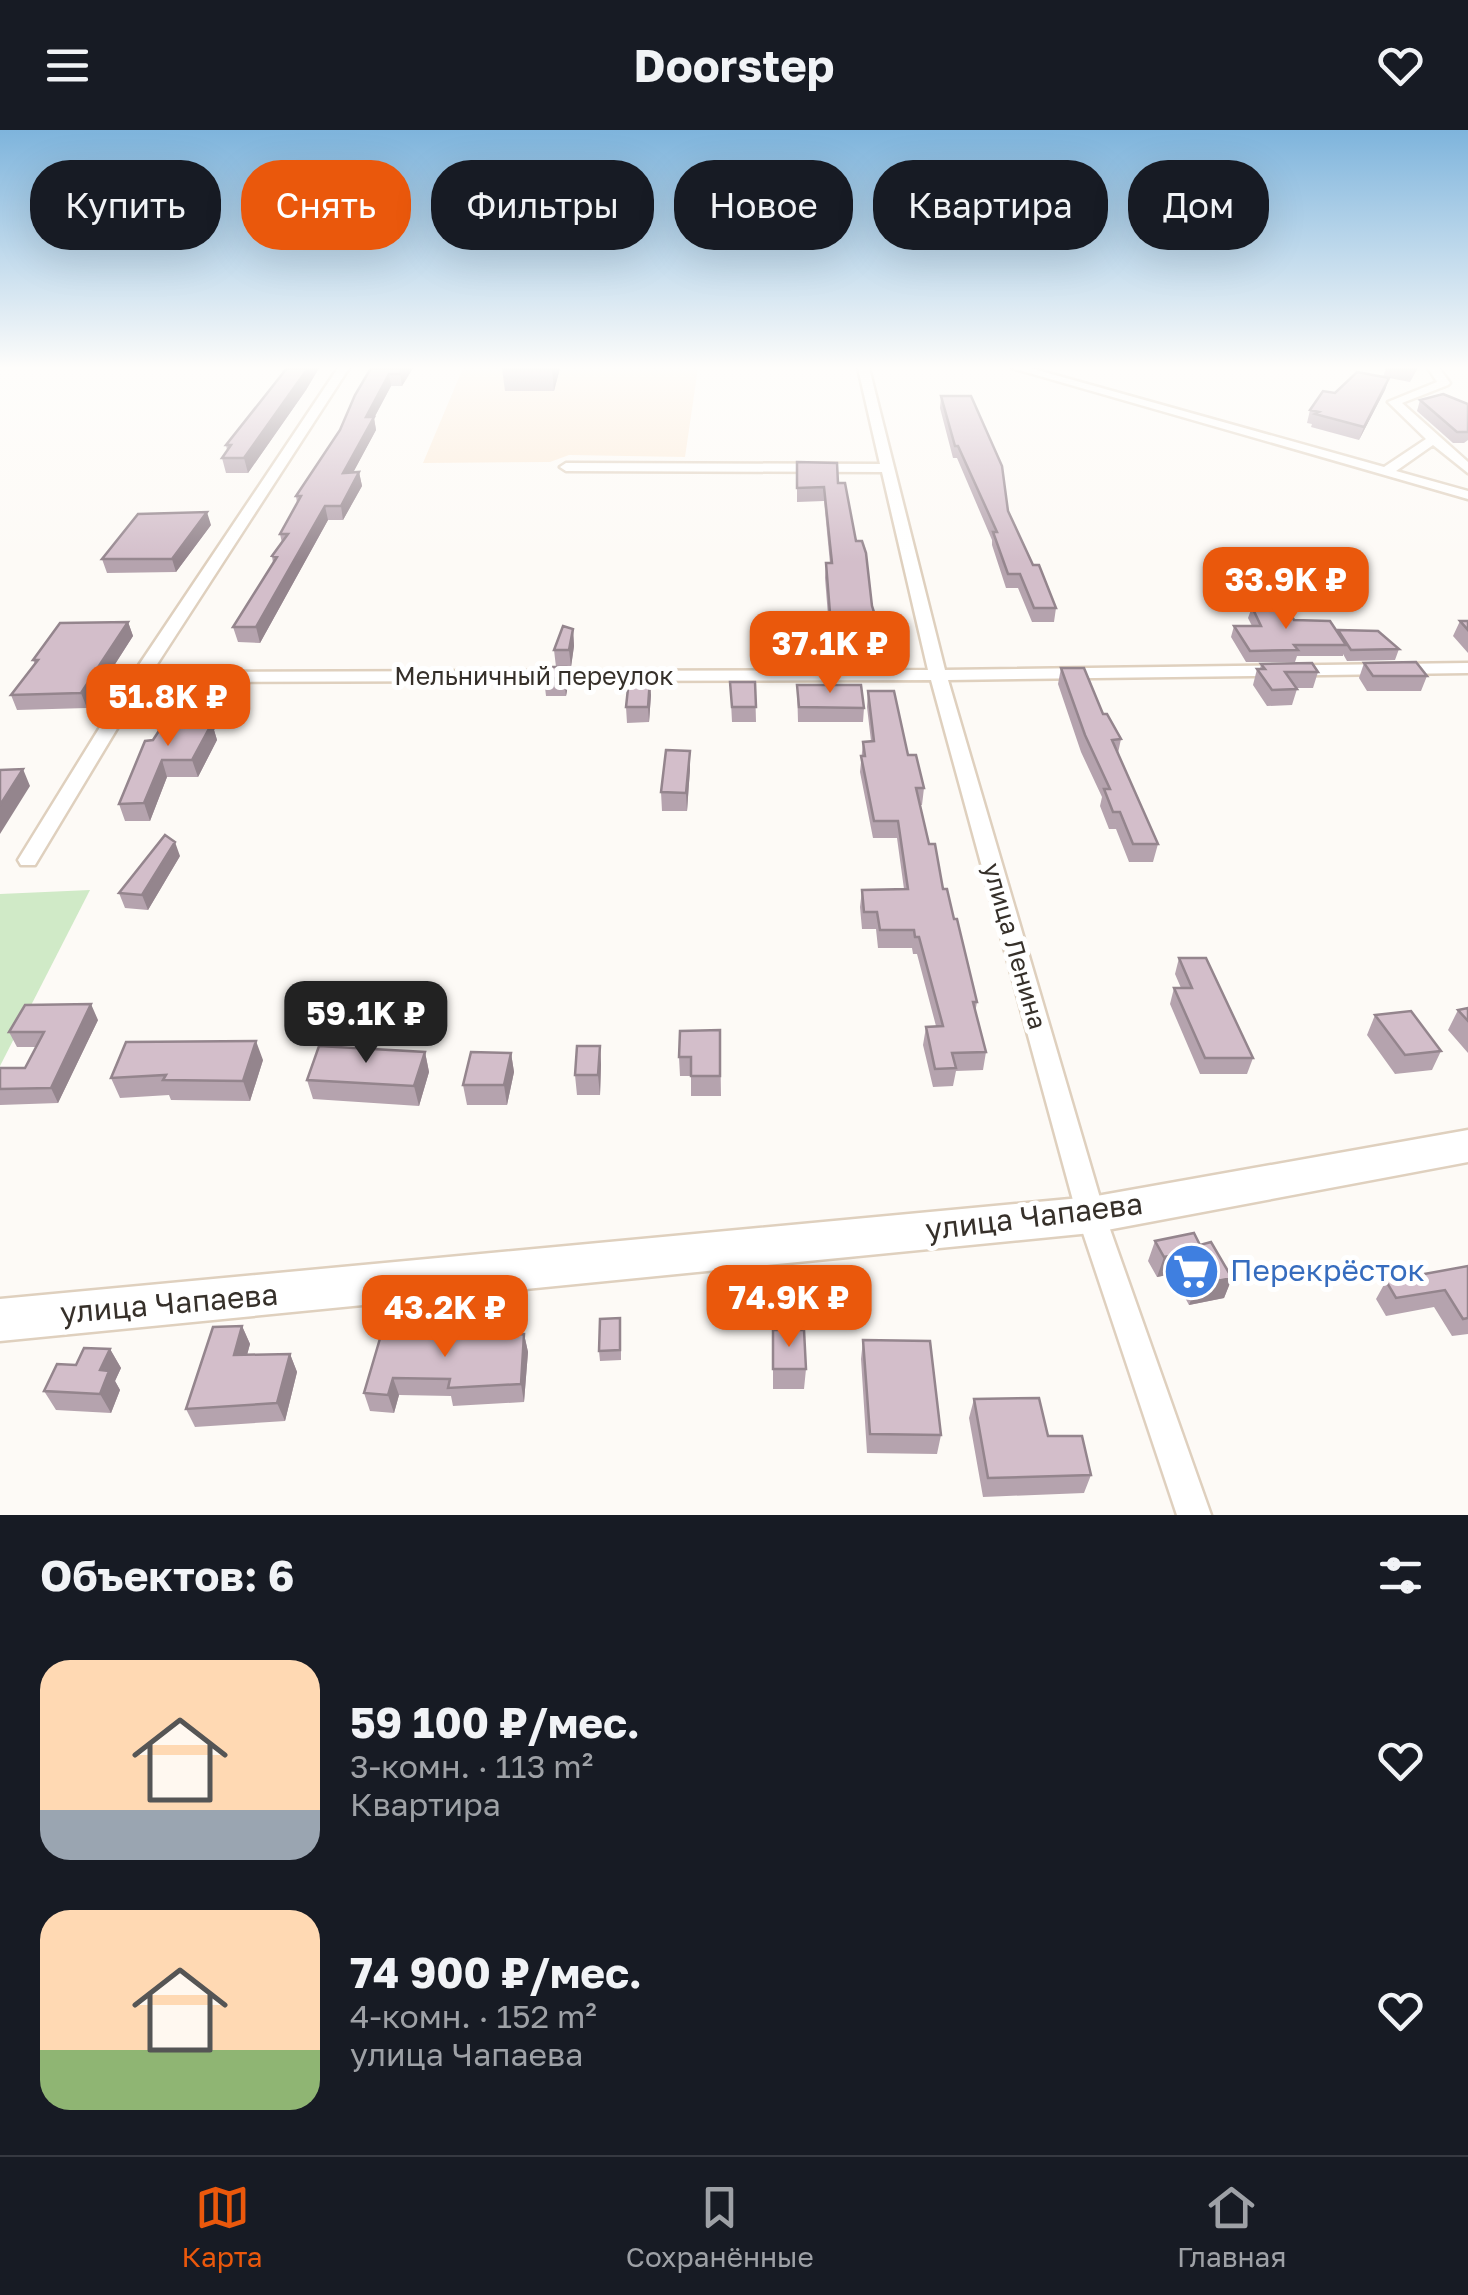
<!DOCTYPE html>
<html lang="ru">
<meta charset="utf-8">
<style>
:root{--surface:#171b24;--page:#242831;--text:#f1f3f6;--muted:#9ea1a6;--line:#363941;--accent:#ea580c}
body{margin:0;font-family:"Golos Text",sans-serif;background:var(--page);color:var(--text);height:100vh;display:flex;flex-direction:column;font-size:38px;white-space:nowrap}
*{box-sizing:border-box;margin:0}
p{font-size:32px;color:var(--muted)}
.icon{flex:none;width:55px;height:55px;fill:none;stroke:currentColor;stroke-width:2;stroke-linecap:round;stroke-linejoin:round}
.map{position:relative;height:1385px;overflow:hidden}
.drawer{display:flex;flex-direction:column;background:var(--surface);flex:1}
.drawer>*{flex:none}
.guide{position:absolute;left:30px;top:30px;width:1410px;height:90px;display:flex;gap:20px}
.price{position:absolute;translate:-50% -85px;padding:0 22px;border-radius:20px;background:var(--accent);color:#fff;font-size:32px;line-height:65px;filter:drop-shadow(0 2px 5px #0008)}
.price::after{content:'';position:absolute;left:50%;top:60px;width:30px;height:22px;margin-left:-15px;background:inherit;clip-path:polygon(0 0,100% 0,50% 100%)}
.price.active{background:#222;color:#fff}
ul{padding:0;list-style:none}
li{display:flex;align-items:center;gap:30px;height:250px;padding:0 40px}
li span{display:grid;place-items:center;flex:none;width:280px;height:200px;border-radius:30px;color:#555}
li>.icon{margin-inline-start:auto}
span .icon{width:120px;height:120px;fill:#fffc;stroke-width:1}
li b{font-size:42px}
h2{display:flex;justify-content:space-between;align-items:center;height:120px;padding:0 40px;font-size:42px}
.chip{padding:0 35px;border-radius:40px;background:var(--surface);box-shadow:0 10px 40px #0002;font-size:35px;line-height:90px}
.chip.active{background:var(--accent);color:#fff}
header{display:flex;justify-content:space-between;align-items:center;height:130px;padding:0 40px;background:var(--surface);font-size:45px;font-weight:700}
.tabs{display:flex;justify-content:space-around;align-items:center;height:140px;border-top:2px solid var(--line);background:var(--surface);font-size:28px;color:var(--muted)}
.tabs a{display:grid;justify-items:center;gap:5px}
.tabs .active{color:var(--accent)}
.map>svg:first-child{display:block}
.built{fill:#fcebd8}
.green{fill:#d0eac7}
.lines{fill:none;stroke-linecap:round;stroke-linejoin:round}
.street-casing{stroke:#dfd0be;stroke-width:5}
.secondary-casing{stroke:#dfd0be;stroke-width:5}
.street{fill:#fff;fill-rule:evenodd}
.secondary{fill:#fff;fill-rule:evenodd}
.wall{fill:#b5a3ae}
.shaded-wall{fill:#94858d}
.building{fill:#d3beca;stroke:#94858d;stroke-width:2.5}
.labels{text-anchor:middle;stroke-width:10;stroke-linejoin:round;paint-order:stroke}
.street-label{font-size:25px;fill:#36302a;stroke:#fff}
.near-street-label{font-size:30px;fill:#36302a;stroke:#fff}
.near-shop-label{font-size:30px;fill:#366cbe;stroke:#fff;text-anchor:start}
</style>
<header><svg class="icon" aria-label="menu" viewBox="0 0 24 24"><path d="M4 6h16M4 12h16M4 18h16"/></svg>Doorstep<svg class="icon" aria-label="heart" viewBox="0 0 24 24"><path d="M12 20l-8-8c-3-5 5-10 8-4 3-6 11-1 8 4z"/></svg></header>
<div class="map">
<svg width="1468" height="1385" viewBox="0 0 1468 1385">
<rect width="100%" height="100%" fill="#fdfaf6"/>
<path class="built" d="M463,238H698L685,327L569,325L550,332L423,333Z"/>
<path class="green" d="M90,760L0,936V764Z"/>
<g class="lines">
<defs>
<path id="street" d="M338,238H349L152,542L928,540L882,342L566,341L560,337L566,333L880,334L858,238H869L945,540L1468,533V543L948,550L1105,1085L1211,1385H1177L1077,1085L931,550L145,552L35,735H21L18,730L131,547Z
M1012,238H1030L1384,337L1426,309L1388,272L1437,252L1428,238H1439L1450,253L1448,255L1402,273L1468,332V343L1433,315L1396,341L1468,361V369Z"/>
<path id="secondary" d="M1468,1000V1032L1091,1103L0,1211V1169L1091,1067Z"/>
</defs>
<use href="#street" class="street-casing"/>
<use href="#secondary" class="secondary-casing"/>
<use href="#street" class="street"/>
<use href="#secondary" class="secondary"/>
</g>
<path class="wall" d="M287,238H319L306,260L248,343H226L222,328L227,320L226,315Z
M371,238H413L402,256H391L374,288L376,300L353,342H359L362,356L343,390H328L260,513L238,512L233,497L273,433L272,426L282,413L280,404L297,373L296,366L340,300Z
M502,238H560L554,261H505Z
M1386,238H1418L1410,252L1389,248L1385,260L1359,310L1311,297L1312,294L1307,293L1310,280L1335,263L1383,247Z
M941,266L1008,381L1033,435L1056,478L1054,492H1032L1018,458H1006L992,415V410L957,328H953L940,278Z
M1420,270L1468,274V310L1464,313H1453L1417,281Z
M797,332L838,353L856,411L872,476L883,510L882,526H856L850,498H829L825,448L826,433H830L824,371L797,372Z
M211,395L176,442L107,443L102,429Z
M1252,477L1294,490L1337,501L1338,500L1399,519L1395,530L1347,531L1343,524V526H1297L1295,532H1246L1231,507L1234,496H1252L1248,488Z
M1460,491H1468V523L1453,506Z
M128,492L133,506L87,578L17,580L11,565L35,534L33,530Z
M573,499L574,516L571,537H556L554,520Z
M1364,533L1427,546L1421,561H1367L1359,548Z
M1261,534L1318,542L1313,558H1296L1297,559L1292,575L1267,576L1253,555L1257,539H1260Z
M566,537L568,555L566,566H546L544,549Z
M1061,538L1121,609L1118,623L1158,714L1153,732H1129L1116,699H1109L1100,676L1102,667L1081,622L1058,554Z
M730,552H755L756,592H732Z
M797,555L864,578L863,592H798Z
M868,561L908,625L924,658L922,675H920L929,714L954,789L977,872L975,883L986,922L983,940L956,941L953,956L933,957L923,915L926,897L936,896L917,824H913L912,818H878L876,799H862L860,777L862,760L904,759L897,708H873L860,642L863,612L871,611L867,577Z
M651,565L649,592L627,593L626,577Z
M217,572L222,589L214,600L217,610L198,647H167L150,691H125L119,674L174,593Z
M690,621V639L687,681H662L661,662Z
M180,726L148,780L125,778L119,763Z
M1179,828L1253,928L1247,944H1200L1170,874L1174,858H1181L1175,844Z
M1468,878V923L1448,900L1458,880Z
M1375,885L1441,921L1432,940L1395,944L1367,905Z
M98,890L58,973L0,975V938H25L36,917H17L9,902Z
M720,900L721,966H691V946H680L679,927Z
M600,916L601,935L600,965H577L575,945Z
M425,922L429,942L419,976L313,969L307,950Z
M511,923L514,942L507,975H467L463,955Z
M263,930L250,971L171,970L169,965L120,968L111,948Z
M1155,1111L1200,1115L1232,1148L1224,1168L1189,1175L1172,1144L1157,1147L1148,1131Z
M1468,1136V1204L1452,1206L1434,1177L1386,1186L1376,1169L1386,1151Z
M242,1196L250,1214L247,1225L290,1224L297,1242L285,1291L195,1297L186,1279Z
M408,1197L410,1202L439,1209L524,1204L528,1222L524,1272L453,1276L451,1266L399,1265L394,1283L370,1281L364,1263Z
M621,1198V1230L600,1231L599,1221Z
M773,1200L806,1239L804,1259H773Z
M863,1210L941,1305L937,1324L867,1323L861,1229Z
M110,1219L121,1238L115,1251L120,1260L111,1283L56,1280L44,1261L76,1235Z
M974,1269L1048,1306L1091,1345L1084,1363L983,1367L969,1288Z"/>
<path class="shaded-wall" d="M308,238H319L306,260L248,343L244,328Z
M403,238H413L402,256L400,244Z
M552,238H560L554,261Z
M389,244L391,256L374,288L376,300L346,356L343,343L366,287Z
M1389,248L1385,260L1359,310L1364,297Z
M359,342L362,356L343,390L341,376Z
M325,376L328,390L260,513L256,497Z
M207,382L211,395L176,442L172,429Z
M128,492L133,506L87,578L81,563Z
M573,499L574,516L571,537L569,520Z
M566,537L568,555L566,566L564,548Z
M650,549L651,565L649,592L648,577Z
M217,572L222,589L214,600L217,610L198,647L192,630L203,593Z
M690,621V639L687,681L686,663Z
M162,630L167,647L150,691L144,673Z
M23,639L30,656L0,704V675Z
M175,712L180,726L148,780L142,765Z
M91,874L98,890L58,973L51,958Z
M256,911L263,930L250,971L243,951Z
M600,916L601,935L600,965L598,945Z
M425,922L429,942L419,976L414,956Z
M511,923L514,942L507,975L504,955Z
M1180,1124L1172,1144L1157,1147L1164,1127Z
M1232,1148L1224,1168L1189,1175L1197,1155Z
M242,1196L250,1214L242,1243L234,1225Z
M524,1204L528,1222L524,1272L521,1254Z
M110,1219L121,1238L115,1251L120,1260L111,1283L100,1264V1240Z
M290,1224L297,1242L285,1291L277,1273Z
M393,1248L399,1265L394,1283L388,1265Z"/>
<path class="building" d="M287,238H308L244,328H222L231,315H226Z
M371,238H403L400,244H389L366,287H374L343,343L359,342L341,376H325L256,497H233L277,427L272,426L288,404H280L301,366H296L340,300L355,265Z
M1357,242L1389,248L1364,297L1315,284L1319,282L1310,280L1323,261L1335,263Z
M1443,264L1468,274V302H1457L1420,270Z
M941,266H971L1002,336L1008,381L1033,435H1039L1056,478H1034L1020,444H1008L993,402H997L958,316H955Z
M797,332L837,333L838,353H845L856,411H862L866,423L872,476L883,510H858L851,483H830L826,433H832L824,357L797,358Z
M207,382L172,429H102L138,384Z
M1252,477L1287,478L1294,490L1330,491L1346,515H1294L1298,520L1250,521L1234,496H1261Z
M1460,491H1468V500Z
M128,492L81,563L11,565L38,530H33L60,493Z
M563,496L573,499L569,520H554Z
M1338,500L1378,501L1399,519L1351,520Z
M1416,532L1427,546H1373L1364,533Z
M1312,533L1318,542H1285L1297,559L1272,560L1257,539H1265L1261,534Z
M548,537H566L564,548L544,549Z
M1061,538H1084L1103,584H1107L1121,609L1112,610L1158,714H1133L1120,682H1113L1104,659H1110L1085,605Z
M629,549H650L648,577H626Z
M730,552H755L756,577H732Z
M797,555H861L864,578L799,577Z
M868,561H894L908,625H916L924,658H916L929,714H935L943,759H947L954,789H957L977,872H973L986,922L952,923L956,938L935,939L926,897L943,896L919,807H915L914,800H880L877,782H864L862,760L908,759L898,691H874L861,626H865L863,612L874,611Z
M188,572H217L203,593H212L192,630H162L144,673L119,674L145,611L153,610L164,593H174Z
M666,620L690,621L686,663L661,662Z
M23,639L0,675V640Z
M165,705L175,712L142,765L119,763Z
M1179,828H1206L1253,928H1205L1174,858H1192Z
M91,874L51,958L0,959V938H25L44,902H9L25,875Z
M1468,878V891L1458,880Z
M1411,881L1441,921L1405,925L1375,885Z
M720,900V946H691V927H679L680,901Z
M256,911L243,951L163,950L166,945L111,948L126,912Z
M319,916L425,922L414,956L307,950Z
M577,916H600L598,945H575Z
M471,922L511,923L504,955H463Z
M1194,1103L1200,1115L1211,1112L1232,1148L1197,1155L1180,1124L1164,1127L1155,1111Z
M1468,1136V1188L1463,1189L1445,1160L1396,1168L1386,1151Z
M620,1188V1220L599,1221L600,1189Z
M384,1195L408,1197L406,1202L437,1203L436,1209L524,1204L521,1254L448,1258L450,1249L393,1248L388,1265L364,1263Z
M242,1196L234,1225L290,1224L277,1273L186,1279L213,1197Z
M773,1200H804L806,1239H773Z
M863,1210L930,1211L941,1305L870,1304Z
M84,1218L110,1219L100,1240L109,1241L100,1264L44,1261L57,1234L76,1235Z
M1039,1268L1048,1306H1082L1091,1345L988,1348L974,1269Z"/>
<linearGradient id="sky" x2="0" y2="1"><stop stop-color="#7eb4dc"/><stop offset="0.55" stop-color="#fefdfb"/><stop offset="1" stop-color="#fefdfb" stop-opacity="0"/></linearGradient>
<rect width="1468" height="432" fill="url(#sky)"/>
<defs>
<symbol id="supermarket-disc" viewBox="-11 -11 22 22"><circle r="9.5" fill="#3f7fe0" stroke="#fff"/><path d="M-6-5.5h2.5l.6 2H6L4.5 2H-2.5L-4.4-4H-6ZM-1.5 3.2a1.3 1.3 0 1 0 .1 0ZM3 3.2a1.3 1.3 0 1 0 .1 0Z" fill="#fff"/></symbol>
</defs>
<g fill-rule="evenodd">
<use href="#supermarket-disc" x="1160" y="1110" width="63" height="63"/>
</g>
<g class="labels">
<g class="street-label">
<text x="534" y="555">Мельничный переулок</text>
<text transform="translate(1015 816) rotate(74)" y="9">улица Ленина</text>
</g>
<g class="near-street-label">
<text transform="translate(1034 1087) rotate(-7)" y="10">улица Чапаева</text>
<text transform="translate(169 1174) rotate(-5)" y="10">улица Чапаева</text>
</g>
<g class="near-shop-label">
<text x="1230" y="1151">Перекрёсток</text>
</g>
</g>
</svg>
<b class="price" style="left:1286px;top:502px">33.9K ₽</b>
<b class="price" style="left:830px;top:566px">37.1K ₽</b>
<b class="price" style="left:168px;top:619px">51.8K ₽</b>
<b class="price active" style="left:366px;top:936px">59.1K ₽</b>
<b class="price" style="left:789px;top:1220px">74.9K ₽</b>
<b class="price" style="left:445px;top:1230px">43.2K ₽</b>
<div class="guide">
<a class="chip">Купить</a>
<a class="chip active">Снять</a>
<a class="chip">Фильтры</a>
<a class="chip">Новое</a>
<a class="chip">Квартира</a>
<a class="chip">Дом</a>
</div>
</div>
<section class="drawer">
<h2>Объектов: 6<svg class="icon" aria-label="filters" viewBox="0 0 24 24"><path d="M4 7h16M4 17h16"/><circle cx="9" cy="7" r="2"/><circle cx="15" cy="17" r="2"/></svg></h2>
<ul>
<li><span style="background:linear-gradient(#ffd9b3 75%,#9aa5b1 0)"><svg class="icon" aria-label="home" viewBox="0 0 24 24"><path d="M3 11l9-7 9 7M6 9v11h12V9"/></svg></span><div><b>59 100 ₽/мес.</b><p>3-комн. · 113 m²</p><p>Квартира</p></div><svg class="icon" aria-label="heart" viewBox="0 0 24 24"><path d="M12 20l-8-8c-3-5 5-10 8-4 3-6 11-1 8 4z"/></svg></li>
<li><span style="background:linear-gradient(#ffd9b3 70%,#8fb573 0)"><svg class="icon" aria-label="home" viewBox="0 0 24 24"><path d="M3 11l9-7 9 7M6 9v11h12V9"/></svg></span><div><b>74 900 ₽/мес.</b><p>4-комн. · 152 m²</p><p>улица Чапаева</p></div><svg class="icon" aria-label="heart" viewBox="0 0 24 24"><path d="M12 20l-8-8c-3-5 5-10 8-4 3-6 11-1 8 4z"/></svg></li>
</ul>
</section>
<nav class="tabs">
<a class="active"><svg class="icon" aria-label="map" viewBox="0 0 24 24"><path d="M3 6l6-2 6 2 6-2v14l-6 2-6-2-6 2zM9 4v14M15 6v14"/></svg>Карта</a>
<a><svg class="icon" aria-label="saved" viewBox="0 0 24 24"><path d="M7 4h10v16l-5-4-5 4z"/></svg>Сохранённые</a>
<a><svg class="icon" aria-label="home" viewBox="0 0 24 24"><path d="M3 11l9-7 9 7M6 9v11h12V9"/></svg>Главная</a>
</nav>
